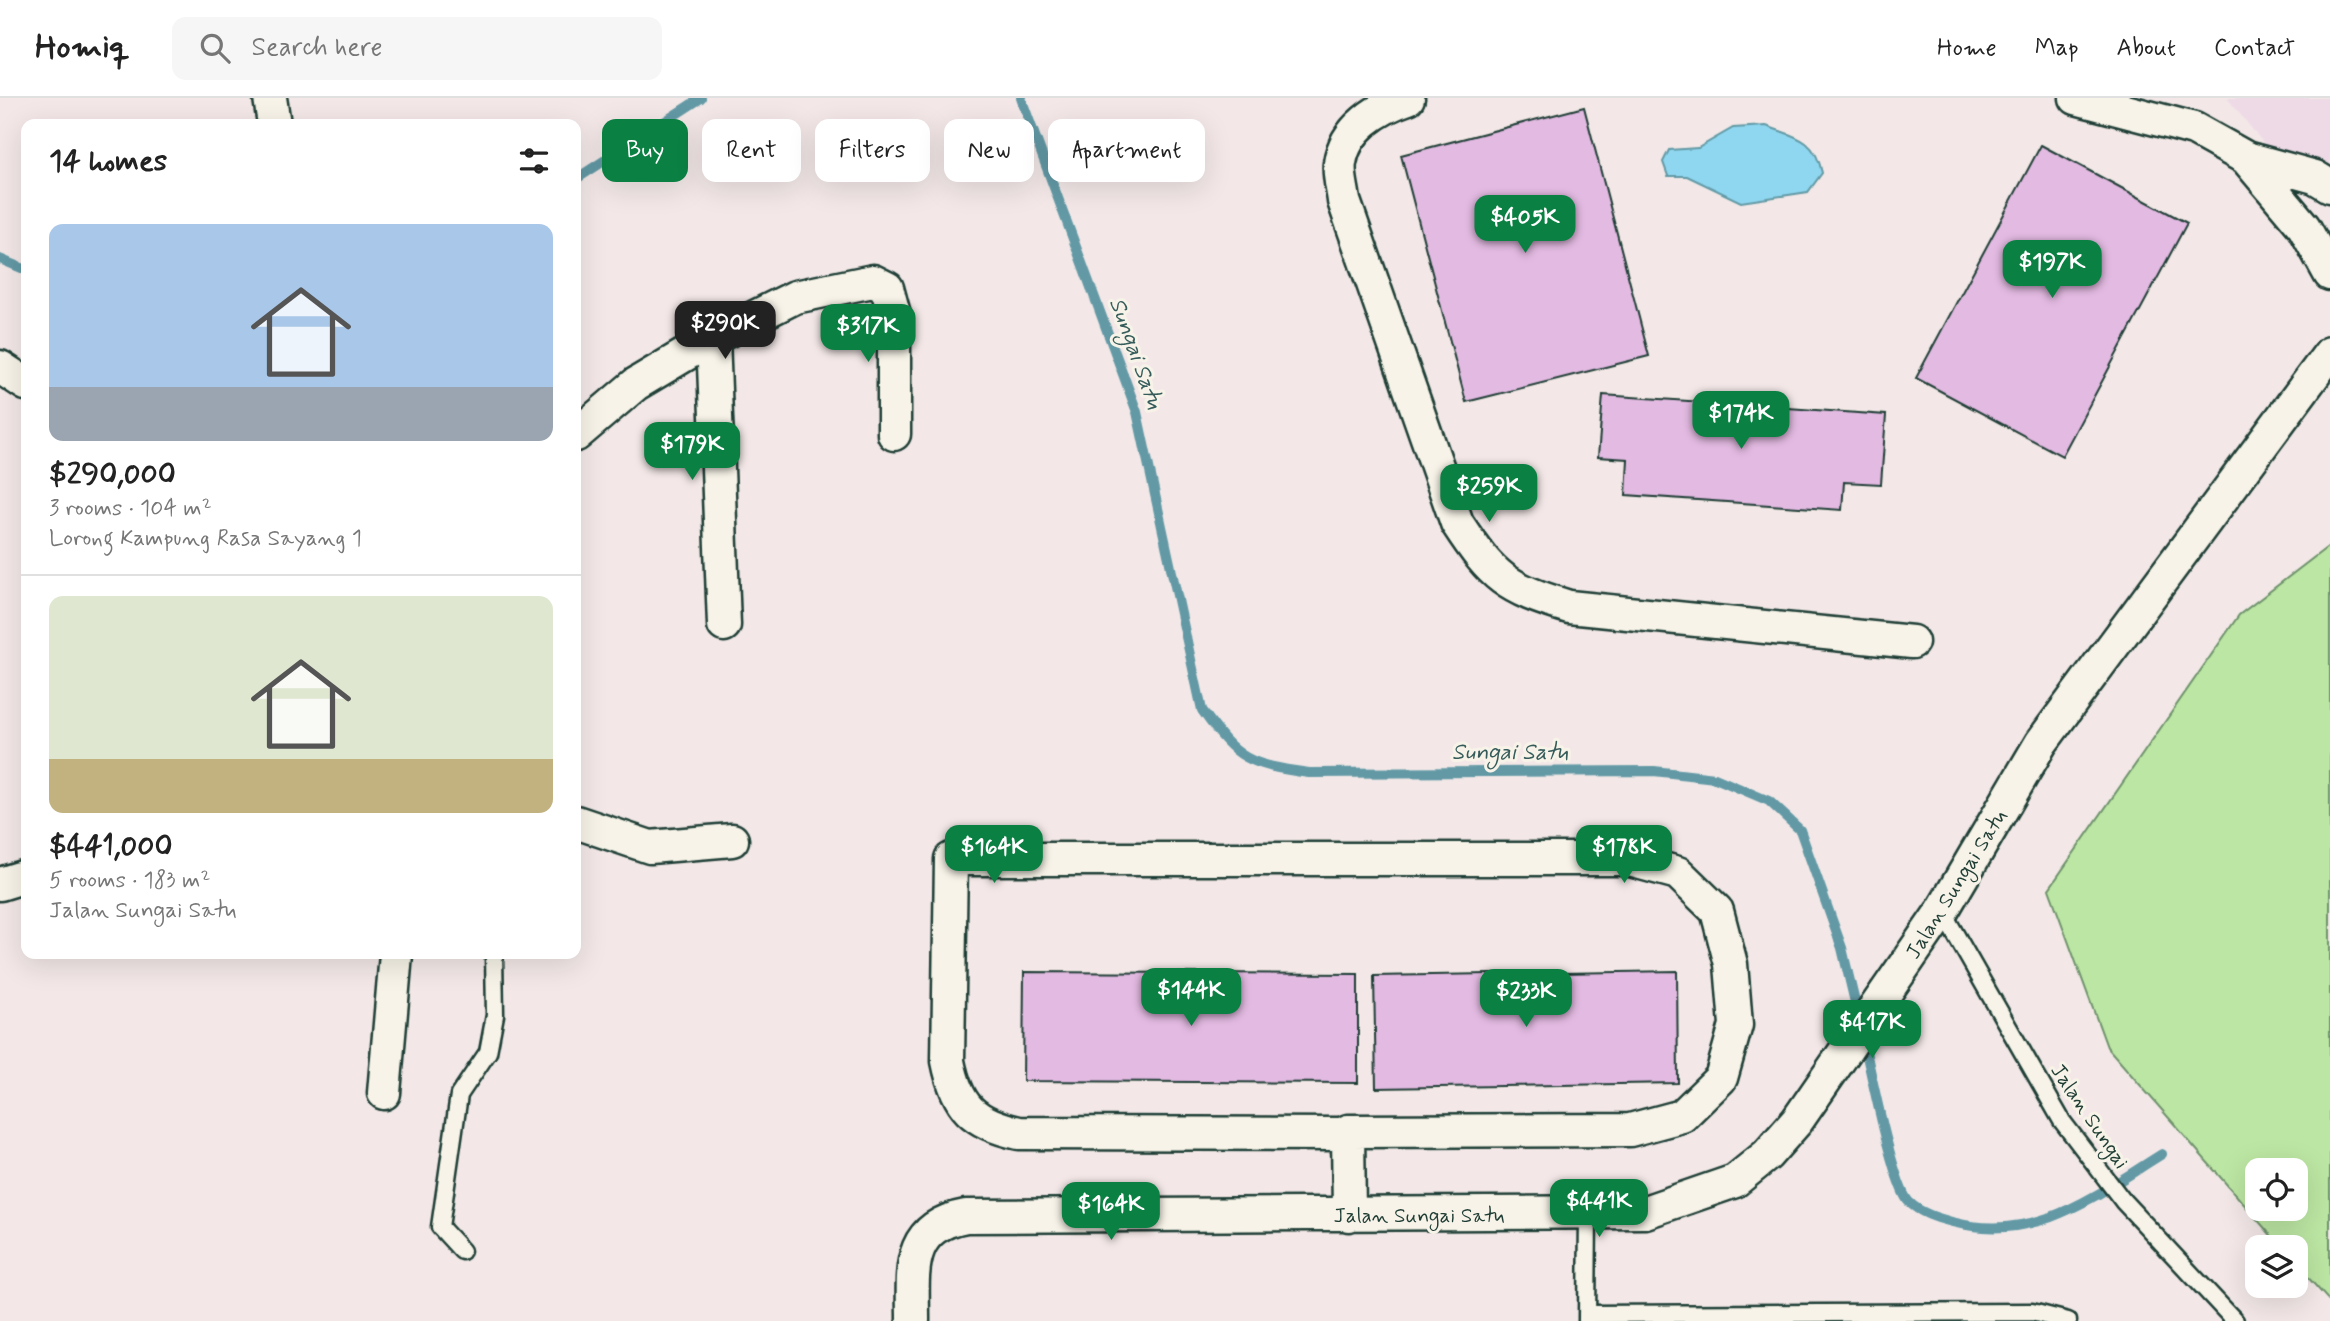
<!DOCTYPE html>
<meta charset="utf-8">
<style>
:root{--surface:#fff;--page:#f6f6f6;--text:#222;--muted:#767676;--line:#e0e0e0;--accent:#0b8043}
body{margin:0;font-family:Mynerve,sans-serif;background:var(--page);color:var(--text);height:100vh;display:flex;flex-direction:column;font-size:26px;white-space:nowrap}
*{box-sizing:border-box;margin:0}
p{font-size:23px;color:var(--muted)}
.icon{flex:none;width:38px;height:38px;fill:none;stroke:currentColor;stroke-width:2;stroke-linecap:round;stroke-linejoin:round}
.map{position:relative;flex:1;overflow:hidden}
.side{position:absolute;left:21px;top:21px;width:560px;height:840px;display:flex;flex-direction:column;background:var(--surface);border-radius:14px;box-shadow:0 7px 28px #0002}
.side>*{flex:none}
.guide{position:absolute;left:602px;top:21px;width:665px;height:63px;display:flex;gap:14px}
.buttons{position:absolute;left:2245px;top:1060px;display:grid;gap:14px}
.buttons a{display:grid;place-items:center;width:63px;height:63px;border-radius:14px;background:var(--surface);box-shadow:0 7px 28px #0002;font-size:35px}
.price{position:absolute;translate:-50% -60px;padding:0 16px;border-radius:14px;background:var(--accent);color:#fff;font-size:23px;line-height:46px;filter:drop-shadow(0 2px 4px #0008)}
.price::after{content:'';position:absolute;left:50%;top:42px;width:21px;height:16px;margin-left:-10px;background:inherit;clip-path:polygon(0 0,100% 0,50% 100%)}
.price.selected{background:#222;color:#fff}
ul{padding:0;list-style:none}
li{display:grid;align-content:center;gap:14px;height:371px;padding:0 28px}
li+li{border-top:2px solid var(--line)}
li span{display:grid;place-items:center;height:217px;border-radius:14px;color:#555}
li>.icon{margin-inline-start:auto}
span .icon{width:126px;height:126px;fill:#fffc;stroke-width:1}
li b{font-size:30px}
h2{display:flex;justify-content:space-between;align-items:center;height:84px;padding:0 28px;font-size:30px}
.pill{padding:0 24px;border-radius:14px;background:var(--surface);box-shadow:0 7px 28px #0002;font-size:24px;line-height:63px}
.pill.selected{background:var(--accent);color:#fff}
header{display:flex;align-items:center;gap:42px;box-sizing:border-box;height:98px;padding:0 35px;background:var(--surface);border-bottom:2px solid var(--line)}
header strong{font-size:33px}
nav{display:flex;gap:38px;margin-inline-start:auto;font-size:24px}
.search{width:490px;height:63px;background:var(--page);display:flex;align-items:center;gap:18px;box-sizing:border-box;padding:0 24px;border-radius:14px;color:var(--muted);font-size:26px}
.map>svg:first-child{display:block}
.built{fill:#eedae6}
.green{fill:#bce6a3;stroke:#6e926c;stroke-width:2;fill-rule:evenodd}
.water{fill:#8fd7f0;stroke:#6299a5;stroke-width:2}
.lines{fill:none;stroke-linecap:round;stroke-linejoin:round}
.stream{stroke:#6299a5;stroke-width:10}
.building{fill:#e3bae2;stroke:#1f3d34;stroke-width:2}
.service-casing{stroke:#1f3d34;stroke-width:21}
.minor-casing{stroke:#1f3d34;stroke-width:37}
.service{stroke:#f7f3e8;stroke-width:16}
.minor{stroke:#f7f3e8;stroke-width:32}
.labels{text-anchor:middle;stroke-width:6;stroke-linejoin:round;paint-order:stroke}
.street-label{font-size:21px;fill:#1f3d34;stroke:#f7f3e8}
.water-label{font-size:23px;font-style:italic;fill:#355c5a;stroke:#f7f3e8}
</style>
<header>
<strong>Homiq</strong>
<div class="search"><svg class="icon" aria-label="search" viewBox="0 0 24 24"><circle cx="10" cy="10" r="6"/><path d="M15 15l6 6"/></svg>Search here</div>
<nav><a>Home</a><a>Map</a><a>About</a><a>Contact</a></nav>
</header>
<div class="map">
<svg width="2330" height="1223" viewBox="0 0 2330 1223">
<rect width="100%" height="100%" fill="#f3e8e7"/>
<filter id="ink" filterUnits="userSpaceOnUse"><feTurbulence type="fractalNoise" baseFrequency=".0143" numOctaves="2"/><feDisplacementMap in="SourceGraphic" scale="14" xChannelSelector="R" yChannelSelector="G"/><feConvolveMatrix kernelMatrix="1 2 1 2 8 2 1 2 1" color-interpolation-filters="sRGB"/></filter>
<g filter="url(#ink)">
<path class="built" d="M2227,0H2330V82L2304,95Z"/>
<path class="green" d="M2330,447V1204L2296,1166V1150H2282L2107,949L2049,791L2239,517ZM2258,1073H2296V1111H2258Z"/>
<path class="water" d="M1766,28C1796,39 1815,40 1822,75L1808,94L1741,104L1687,78H1668L1663,64L1669,52L1698,50L1733,30Z"/>
<g class="lines">
<path class="stream" d="M1021,0L1137,314L1202,612C1238,663 1248,666 1309,675L1654,673L1715,680L1769,703L1800,732L1842,850L1859,921
M576,81L701,0
M0,161L26,172
M1863,940C1870,969 1893,1088 1909,1104C1920,1115 1937,1120 1952,1124C2037,1146 2094,1098 2162,1056"/>
</g>
<path class="building" d="M1584,9L1649,258L1466,304L1401,57Z
M2041,47L2187,125L2062,358L1916,280Z
M1603,297L1886,317L1881,386L1844,384L1842,412L1626,397L1628,361L1598,359Z
M1677,873L1678,985L1376,990L1374,878Z
M1024,874L1358,876V985L1023,983Z"/>
<g class="lines">
<defs>
<path id="service" d="M1942,813L2062,1023L2123,1103L2235,1223
M462,1153L440,1129L459,997L488,954L495,917L494,856
M1587,1216L2032,1214L2068,1223
M1587,1223L1588,1115"/>
<path id="minor" d="M270,0L274,26
M1408,0C1378,10 1345,30 1340,65C1338,76 1343,92 1344,103L1457,425C1493,480 1506,490 1569,509L1912,544
M2076,0L2194,31L2246,60L2315,79L2330,88
M2246,60L2304,129L2330,176
M713,240L724,527
M0,269L26,286
M576,337L636,286L713,240L795,199L873,183L887,190L894,216V336
M576,724L650,749L732,742
M951,761H1626L1678,775L1717,813L1731,866L1736,927L1721,980L1682,1018L1630,1032L1348,1033L1347,1036L1019,1035C973,1025 957,1009 948,963Z
M0,786L26,778
M384,995L396,856
M1348,1033L1349,1117
M913,1223C913,1173 905,1129 966,1118L1645,1114L1735,1083L1767,1057L1797,1023L1942,813L2041,645L2330,255"/>
</defs>
<use href="#service" class="service-casing"/>
<use href="#minor" class="minor-casing"/>
<use href="#service" class="service"/>
<use href="#minor" class="minor"/>
</g>
</g>
<g class="labels">
<g class="street-label">
<text transform="translate(1956 786) rotate(-58)" y="7">Jalan Sungai Satu</text>
<text transform="translate(2090 1018) rotate(56)" y="7">Jalan Sungai</text>
<text x="1419" y="1124">Jalan Sungai Satu</text>
</g>
<g class="water-label">
<text transform="translate(1137 255) rotate(70)" y="8">Sungai Satu</text>
<text x="1510" y="661">Sungai Satu</text>
</g>
</g>
</svg>
<div class="buttons">
<a><svg class="icon" aria-label="locate" viewBox="0 0 24 24"><circle cx="12" cy="12" r="6"/><path d="M12 2v4M12 18v4M2 12h4M18 12h4"/></svg></a>
<a><svg class="icon" aria-label="layers" viewBox="0 0 24 24"><path d="M12 4l9 5-9 5-9-5zM3 14l9 5 9-5"/></svg></a>
</div>
<b class="price" style="left:1525px;top:157px">$405K</b>
<b class="price" style="left:2052px;top:202px">$197K</b>
<b class="price selected" style="left:725px;top:263px">$290K</b>
<b class="price" style="left:868px;top:266px">$317K</b>
<b class="price" style="left:1741px;top:353px">$174K</b>
<b class="price" style="left:692px;top:384px">$179K</b>
<b class="price" style="left:1489px;top:426px">$259K</b>
<b class="price" style="left:994px;top:787px">$164K</b>
<b class="price" style="left:1624px;top:787px">$178K</b>
<b class="price" style="left:1191px;top:930px">$144K</b>
<b class="price" style="left:1526px;top:931px">$233K</b>
<b class="price" style="left:1872px;top:962px">$417K</b>
<b class="price" style="left:1599px;top:1141px">$441K</b>
<b class="price" style="left:1111px;top:1144px">$164K</b>
<div class="guide">
<a class="pill selected">Buy</a>
<a class="pill">Rent</a>
<a class="pill">Filters</a>
<a class="pill">New</a>
<a class="pill">Apartment</a>
</div>
<section class="side">
<h2>14 homes<svg class="icon" aria-label="filters" viewBox="0 0 24 24"><path d="M4 7h16M4 17h16"/><circle cx="9" cy="7" r="2"/><circle cx="15" cy="17" r="2"/></svg></h2>
<ul>
<li><span style="background:linear-gradient(#a9c7e8 75%,#9aa5b1 0)"><svg class="icon" aria-label="home" viewBox="0 0 24 24"><path d="M3 11l9-7 9 7M6 9v11h12V9"/></svg></span><div><b>$290,000</b><p>3 rooms · 104 m²</p><p>Lorong Kampung Rasa Sayang 1</p></div></li>
<li><span style="background:linear-gradient(#dfe7d0 75%,#c2b280 0)"><svg class="icon" aria-label="home" viewBox="0 0 24 24"><path d="M3 11l9-7 9 7M6 9v11h12V9"/></svg></span><div><b>$441,000</b><p>5 rooms · 183 m²</p><p>Jalan Sungai Satu</p></div></li>
</ul>
</section>
</div>
